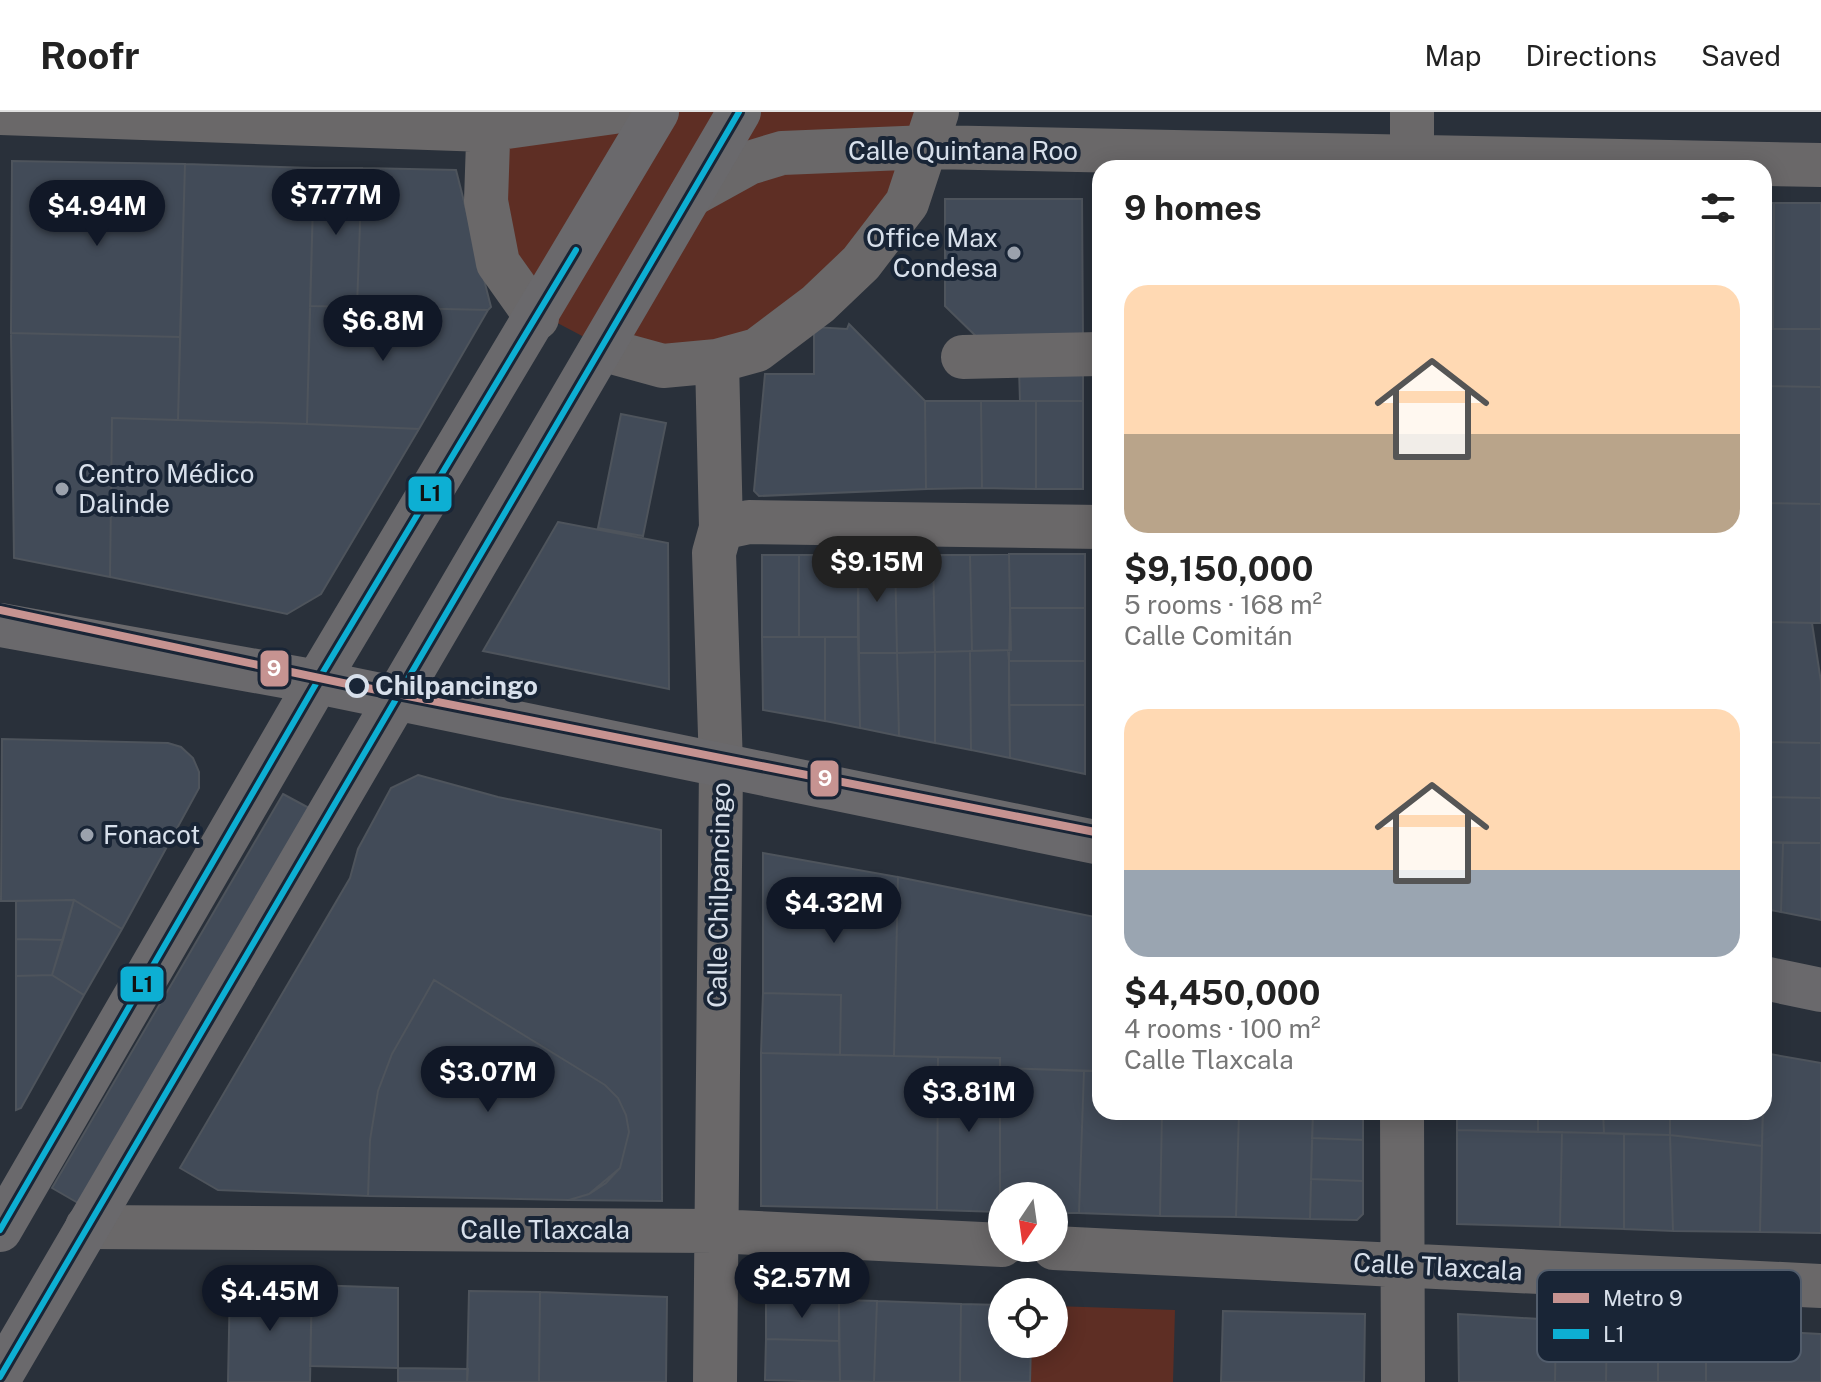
<!DOCTYPE html>
<meta charset="utf-8">
<style>
:root{--surface:#fff;--page:#f2f2f2;--text:#222;--muted:#767676;--line:#e0e0e0;--accent:#111827}
body{margin:0;font-family:"Public Sans",sans-serif;background:var(--page);color:var(--text);height:100vh;display:flex;flex-direction:column;font-size:30px;white-space:nowrap}
*{box-sizing:border-box;margin:0}
p{font-size:26px;color:var(--muted)}
.icon{flex:none;width:44px;height:44px;fill:none;stroke:currentColor;stroke-width:2;stroke-linecap:round;stroke-linejoin:round}
.map{position:relative;flex:1;overflow:hidden}
.panel{position:absolute;left:1092px;top:48px;width:680px;height:960px;display:flex;flex-direction:column;background:var(--surface);border-radius:24px;box-shadow:0 4px 20px #0003}
.panel>*{flex:none}
.needle{width:52px;rotate:193deg}
.controls{position:absolute;left:988px;top:1070px;display:grid;gap:16px}
.controls a{display:grid;place-items:center;width:80px;height:80px;border-radius:50%;background:var(--surface);box-shadow:0 4px 20px #0003;font-size:40px}
.price{position:absolute;translate:-50% -68px;padding:0 18px;border-radius:28px;background:var(--accent);color:#fff;font-size:26px;line-height:52px;filter:drop-shadow(0 2px 4px #0008)}
.price::after{content:'';position:absolute;left:50%;top:48px;width:24px;height:18px;margin-left:-12px;background:inherit;clip-path:polygon(0 0,100% 0,50% 100%)}
.price.current{background:#222;color:#fff}
ul{padding:0;list-style:none}
li{display:grid;align-content:center;gap:16px;height:424px;padding:0 32px}
li span{display:grid;place-items:center;height:248px;border-radius:24px;color:#555}
li>.icon{margin-inline-start:auto}
span .icon{width:144px;height:144px;fill:#fffc;stroke-width:1}
li b{font-size:34px}
h2{display:flex;justify-content:space-between;align-items:center;height:96px;padding:0 32px;font-size:34px}
header{display:flex;align-items:center;gap:48px;box-sizing:border-box;height:112px;padding:0 40px;background:var(--surface);border-bottom:2px solid var(--line)}
header strong{font-size:38px}
nav{display:flex;gap:44px;margin-inline-start:auto;font-size:28px}
.map>svg:first-child{display:block}
.green{fill:#5e2e24}
.building{fill:#424b58;stroke:#4e545c;stroke-width:2}
.lines{fill:none;stroke-linecap:round;stroke-linejoin:round}
.minor{stroke:#6a6869;stroke-width:44}
.major{stroke:#6a696c;stroke-width:44}
.bus-1-casing{stroke:#192536;stroke-width:12}
.bus-1{stroke:#0dafd3;stroke-width:6}
.metro-1-casing{stroke:#192536;stroke-width:14}
.metro-1{stroke:#c69391;stroke-width:8}
.poi-dot{fill:#9ba2ad;stroke:#192536;stroke-width:3}
.stop-dot{fill:#192536;stroke:#d8e0eb;stroke-width:4}
.labels{text-anchor:middle;stroke-width:8;stroke-linejoin:round;paint-order:stroke}
.street-label{font-size:26px;fill:#d8e0eb;stroke:#192536}
.poi-label{font-size:26px;fill:#d8e0eb;stroke:#192536;text-anchor:start}
.stop-label{font-size:26px;font-weight:bold;fill:#d8e0eb;stroke:#192536;text-anchor:start}
.key{fill:#192536;stroke:#525d6c;stroke-width:2}
.key-label{font-size:22px;fill:#d8e0eb}
.line-badge{stroke:#192536;stroke-width:3}
.badge-label{font-size:22px;text-anchor:middle;font-weight:bold;fill:#fff}
.pale-badge-label{font-size:22px;text-anchor:middle;font-weight:bold;fill:#111}
</style>
<header>
<strong>Roofr</strong>
<nav><a>Map</a><a>Directions</a><a>Saved</a></nav>
</header>
<div class="map">
<svg width="1821" height="1270" viewBox="0 0 1821 1270">
<rect width="100%" height="100%" fill="#29303a"/>
<path class="green" d="M492,0H936L920,55L757,253L586,226L527,195Z
M1054,1194L1175,1198L1173,1270H1030L1031,1232H1054Z"/>
<path class="building" d="M12,49L185,52L180,225L11,221Z
M185,52L314,56L307,312L178,308Z
M314,56H362L357,195L310,194Z
M362,56L456,58L491,195L488,198L357,195Z
M945,87H1082L1083,231H983L945,194Z
M1764,91H1774L1773,217H1764Z
M1774,91H1821V217H1773Z
M310,194L357,195L488,198L419,317L307,312Z
M849,212L925,289L926,377L759,384L754,379L765,262H814V215L847,217Z
M1764,217H1821V275L1764,274Z
M11,221L180,225L178,308L112,306L110,465L14,446Z
M1083,252V289H1020L1019,257Z
M1764,274L1821,275V392L1764,391Z
M925,289H981L982,376L926,377Z
M981,289H1036V377L982,376Z
M1036,289H1083V377H1036Z
M621,302L666,311L643,424L598,416Z
M112,306L307,312L419,317L321,482L287,502L110,465Z
M1764,391L1821,392V511L1764,510Z
M558,410L668,431L669,577L483,539Z
M1009,442H1085V496H1010Z
M1009,442L1011,538L972,539L970,443Z
M762,443H799V525H762Z
M799,443H858V525H799Z
M858,443L895,444L897,541H859Z
M933,443L935,540L897,541L895,444Z
M933,443H970L972,539L935,540Z
M1010,496H1085V549H1009Z
M1764,510L1812,511L1821,570V631L1764,630Z
M762,525H825V609L763,598Z
M825,525H858L860,616L825,609Z
M1008,538L1009,549L1010,646L971,638L970,539Z
M970,539L971,638L935,631V540Z
M935,540V631L899,624L897,541Z
M859,541H897L899,624L860,616Z
M1009,549H1085V593H1009Z
M1009,593H1085V662L1010,646Z
M2,627L168,631L181,635L193,646L199,660V676L122,817L74,788L1,789Z
M1764,630L1821,631V686L1764,685Z
M418,663L498,685L661,718L662,1089L569,1088L589,1082L620,1056L629,1020L626,1003L618,986L605,973L434,868L392,942L378,979L370,1028L368,1084L218,1078L180,1056L350,766L358,737L391,676Z
M283,682L309,696L78,1091L52,1076Z
M1764,685L1821,686V731L1764,730Z
M1764,730L1783,731L1781,800L1764,797Z
M1783,731H1821V808L1781,800Z
M763,741L898,765L894,944L840,943L841,883L763,881Z
M898,765L1100,806V959L1000,956V946L894,944Z
M74,788L122,817L84,883L52,863Z
M74,788L63,828L16,827V789Z
M16,827L63,828L52,863L16,864Z
M52,863L84,883L21,996L16,998V864Z
M434,868L605,973L618,986L626,1003L629,1020L620,1056L606,1071L589,1082L569,1088L368,1084L370,1028L378,979L392,942Z
M763,881L841,883L840,943L761,941Z
M761,941L938,945L937,1098L761,1094Z
M1764,941L1821,951V1121L1760,1120Z
M938,945L1000,946V1100L937,1098Z
M1000,956L1084,959L1079,1101H1054V1084H1002L1000,1100Z
M1084,959H1100V1000H1162L1160,1104L1079,1101Z
M1162,1000H1239L1236,1105L1160,1104Z
M1239,1000H1313L1310,1107L1236,1105Z
M1313,1000H1363V1028L1312,1026Z
M1457,1000H1538V1020L1457,1018Z
M1538,1000H1603L1604,1021L1538,1020Z
M1603,1000H1670V1023L1604,1021Z
M1670,1000H1763L1762,1034L1670,1023Z
M1457,1018L1562,1020L1560,1115L1457,1112Z
M1562,1020L1624,1022V1117L1560,1115Z
M1624,1022L1670,1023L1673,1119L1624,1117Z
M1670,1023L1762,1034L1760,1120L1673,1119Z
M1312,1026L1363,1028V1069L1311,1067Z
M1311,1067L1363,1069V1102L1357,1108L1310,1107Z
M230,1172L312,1173L310,1270H228Z
M312,1173L398,1176V1256L310,1254Z
M469,1179L540,1180L539,1270H467Z
M540,1180L667,1185L666,1270H539Z
M766,1186L839,1188V1229L766,1227Z
M839,1188L877,1189L874,1270L840,1269Z
M877,1189L961,1192L960,1270H874Z
M961,1192L1002,1193V1232H1031L1030,1270H960Z
M1223,1199L1365,1202L1364,1270H1221Z
M1458,1202L1556,1208L1555,1270H1459Z
M1556,1208L1607,1210L1606,1270H1555Z
M1607,1210L1658,1213V1270H1606Z
M1658,1213L1706,1216V1270H1658Z
M1706,1216L1821,1222V1270H1706Z
M766,1227L839,1229L840,1270L765,1268Z
M398,1256L468,1257L467,1270H398Z"/>
<g class="lines">
<path class="minor" d="M489,0L486,89L498,151L537,206
M1412,0V56
M0,1L486,18L614,0
M691,83L749,51L782,41L928,35L1821,53
M601,237L663,254L717,249L757,238L818,192L861,151L907,91L937,0
M963,245L1100,242
M721,416L749,410L1100,415
M1402,1000L1403,1270
M87,1115L715,1119L1002,1133
M1054,1136L1821,1174
M715,1270L721,653L714,441L721,416L717,249"/>
<path class="major" d="M0,513L317,570L1100,731
M1764,866L1821,878
M0,1118L317,570L657,0
M0,1265L739,0"/>
<defs>
<path id="bus-1" d="M0,1118L317,570L576,138
M0,1265L739,0"/>
</defs>
<use href="#bus-1" class="bus-1-casing"/>
<use href="#bus-1" class="bus-1"/>
<defs>
<path id="metro-1" d="M0,498L357,574L1100,721"/>
</defs>
<use href="#metro-1" class="metro-1-casing"/>
<use href="#metro-1" class="metro-1"/>
</g>
<g class="poi-dot">
<circle cx="1014" cy="141" r="8"/>
<circle cx="62" cy="377" r="8"/>
<circle cx="87" cy="723" r="8"/>
</g>
<circle class="stop-dot" cx="357" cy="574" r="10"/>
<g class="labels">
<g class="street-label">
<text x="963" y="48">Calle Quintana Roo</text>
<text transform="translate(719 783) rotate(-89)" y="9">Calle Chilpancingo</text>
<text x="545" y="1127">Calle Tlaxcala</text>
<text transform="translate(1438 1155) rotate(3)" y="9">Calle Tlaxcala</text>
</g>
<g class="poi-label">
<text x="998" y="135" text-anchor="end">Office Max<tspan x="998" dy="30">Condesa</tspan></text>
<text x="78" y="371">Centro Médico<tspan x="78" dy="30">Dalinde</tspan></text>
<text x="103" y="732">Fonacot</text>
</g>
<g class="stop-label">
<text x="375" y="583">Chilpancingo</text>
</g>
</g>
<rect x="1537" y="1158" width="264" height="92" rx="12" class="key"/>
<rect x="1553" y="1181" width="36" height="10" fill="#c69391"/>
<rect x="1553" y="1217" width="36" height="10" fill="#0dafd3"/>
<g class="key-label">
<text x="1603" y="1194">Metro 9</text>
<text x="1603" y="1230">L1</text>
</g>
<g class="line-badge">
<rect x="407" y="363" width="46" height="38" rx="8" fill="#0dafd3"/>
<rect x="259" y="537" width="31" height="39" rx="8" fill="#c69391"/>
<rect x="809" y="647" width="31" height="39" rx="8" fill="#c69391"/>
<rect x="119" y="853" width="46" height="38" rx="8" fill="#0dafd3"/>
</g>
<g class="badge-label">
<text x="274" y="564">9</text>
<text x="825" y="674">9</text>
</g>
<g class="pale-badge-label">
<text x="430" y="389">L1</text>
<text x="142" y="880">L1</text>
</g>
</svg>
<div class="controls">
<a><svg class="needle" viewBox="-14 -14 28 28"><path d="M0-13l5 13h-10z" fill="#e53935"/><path d="M0 13l5-13h-10z" fill="#767676"/></svg></a>
<a><svg class="icon" aria-label="locate" viewBox="0 0 24 24"><circle cx="12" cy="12" r="6"/><path d="M12 2v4M12 18v4M2 12h4M18 12h4"/></svg></a>
</div>
<b class="price" style="left:336px;top:125px">$7.77M</b>
<b class="price" style="left:97px;top:136px">$4.94M</b>
<b class="price" style="left:383px;top:251px">$6.8M</b>
<b class="price current" style="left:877px;top:492px">$9.15M</b>
<b class="price" style="left:834px;top:833px">$4.32M</b>
<b class="price" style="left:488px;top:1002px">$3.07M</b>
<b class="price" style="left:969px;top:1022px">$3.81M</b>
<b class="price" style="left:802px;top:1208px">$2.57M</b>
<b class="price" style="left:270px;top:1221px">$4.45M</b>
<section class="panel">
<h2>9 homes<svg class="icon" aria-label="filters" viewBox="0 0 24 24"><path d="M4 7h16M4 17h16"/><circle cx="9" cy="7" r="2"/><circle cx="15" cy="17" r="2"/></svg></h2>
<ul>
<li><span style="background:linear-gradient(#ffd9b3 60%,#b9a48a 0)"><svg class="icon" aria-label="home" viewBox="0 0 24 24"><path d="M3 11l9-7 9 7M6 9v11h12V9"/></svg></span><div><b>$9,150,000</b><p>5 rooms · 168 m²</p><p>Calle Comitán</p></div></li>
<li><span style="background:linear-gradient(#ffd9b3 65%,#9aa5b1 0)"><svg class="icon" aria-label="home" viewBox="0 0 24 24"><path d="M3 11l9-7 9 7M6 9v11h12V9"/></svg></span><div><b>$4,450,000</b><p>4 rooms · 100 m²</p><p>Calle Tlaxcala</p></div></li>
</ul>
</section>
</div>
